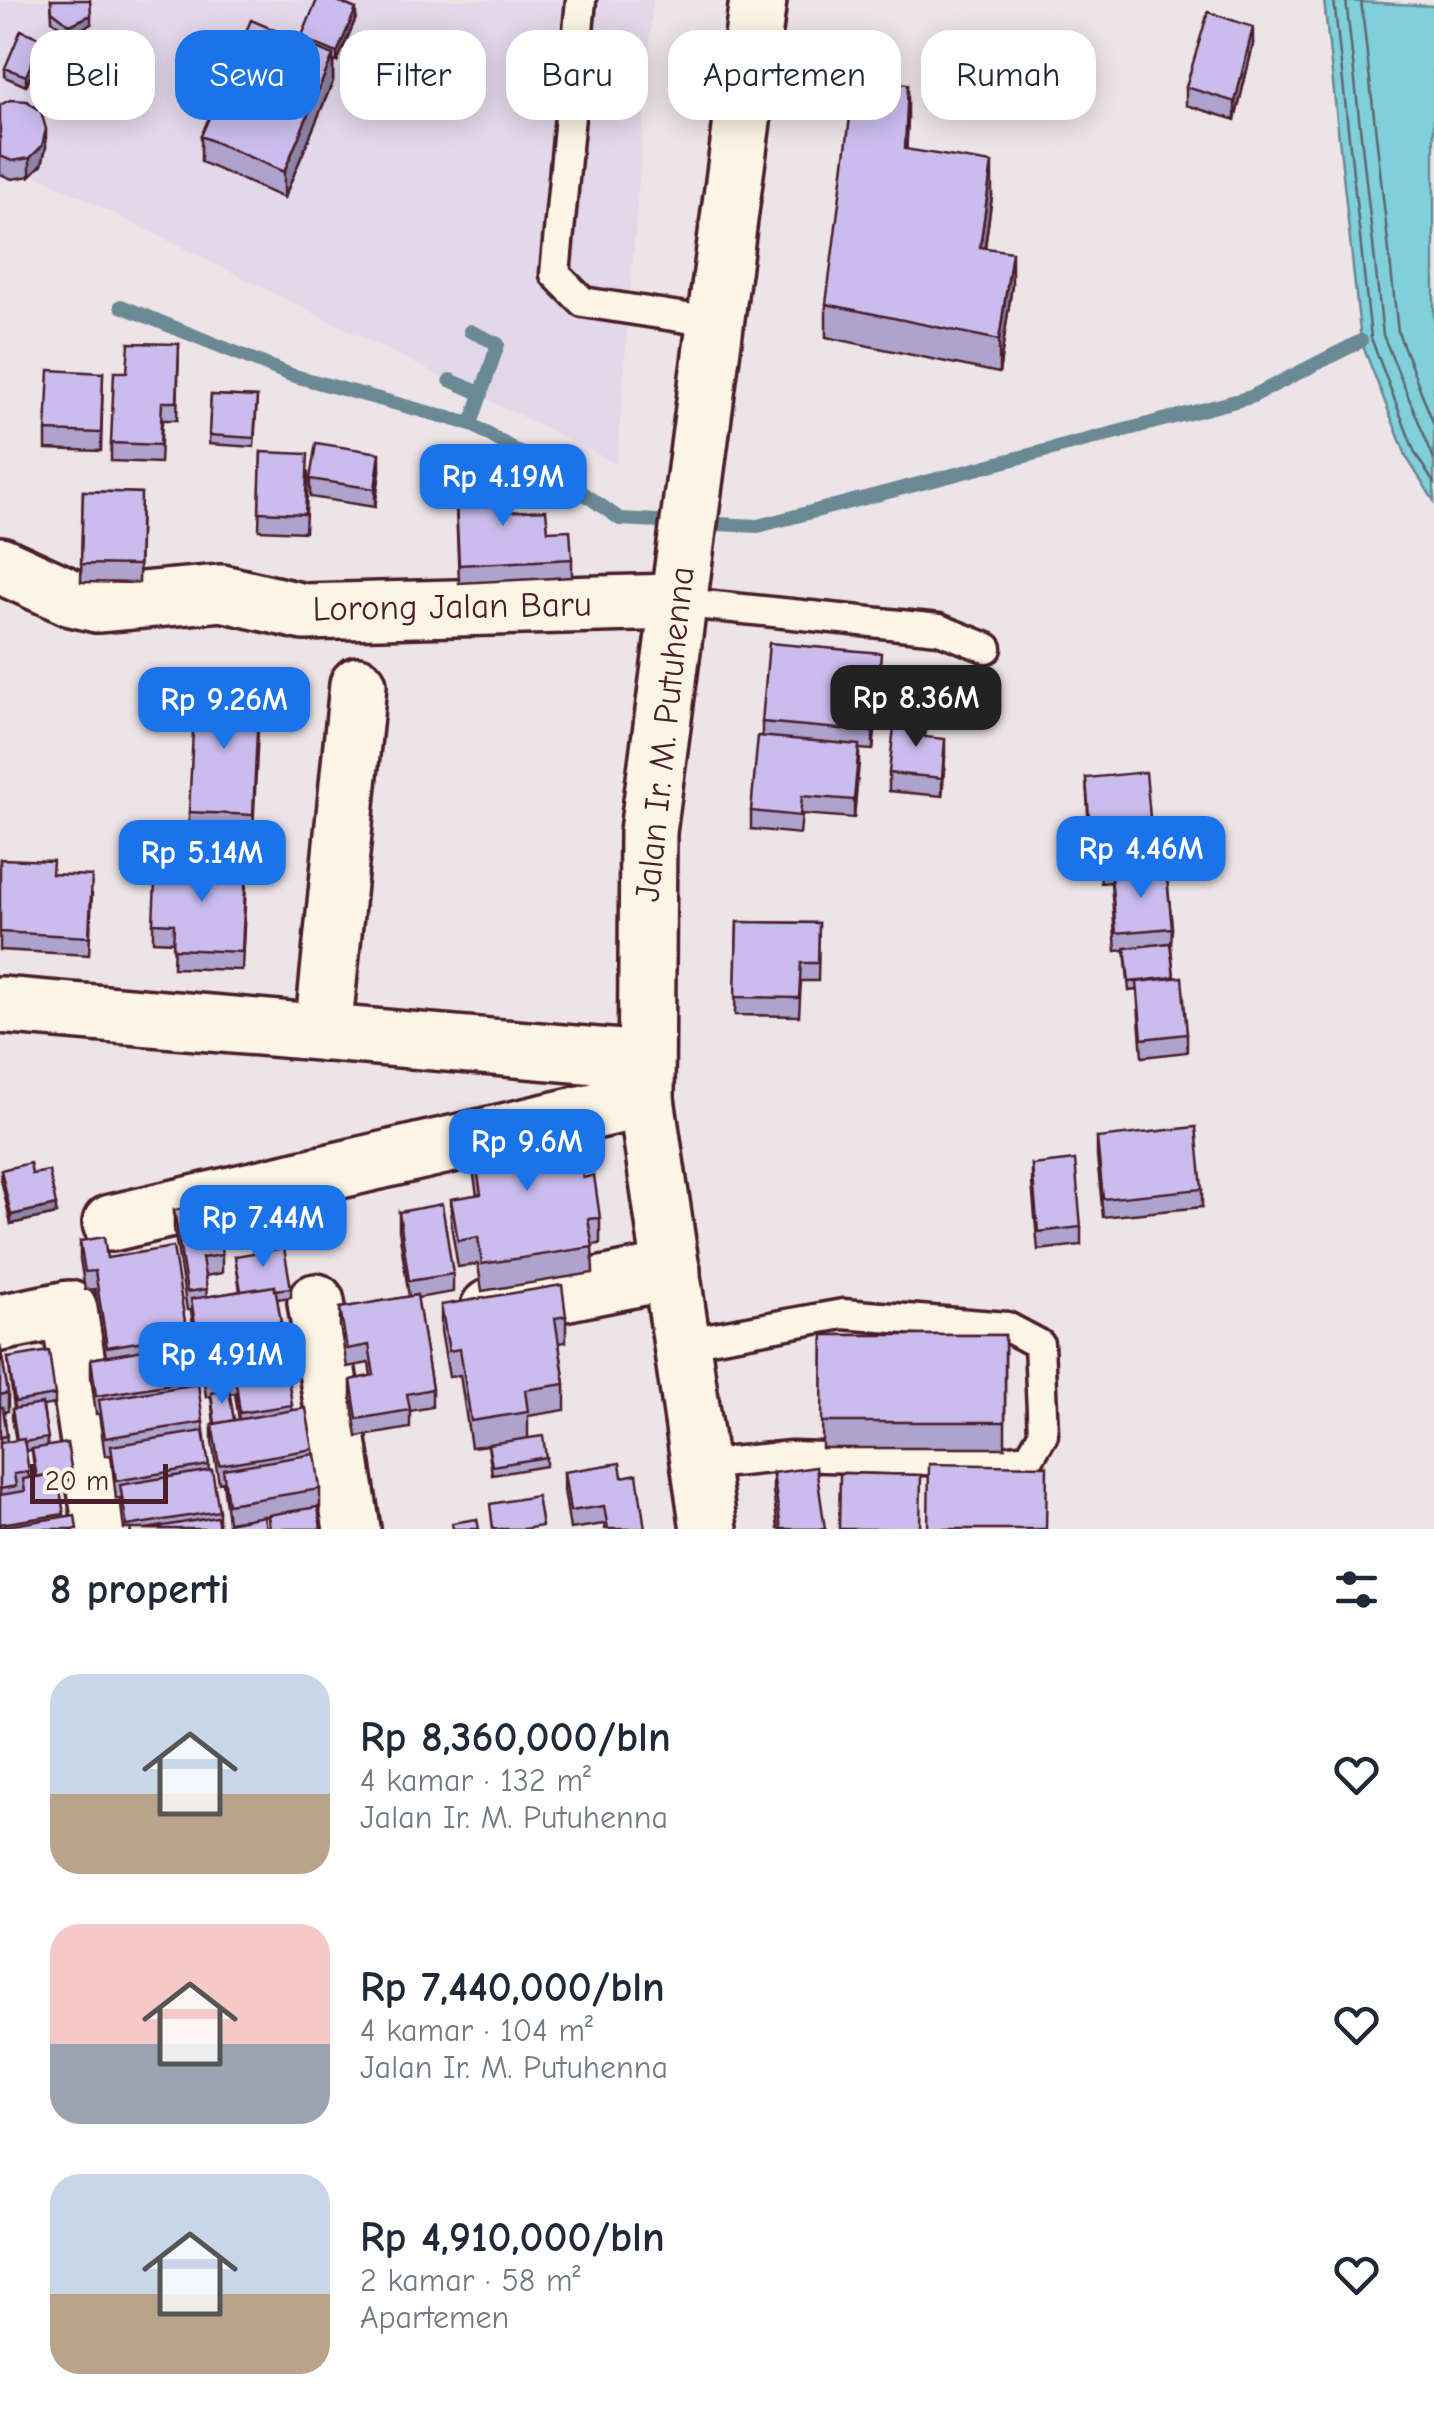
<!DOCTYPE html>
<html lang="id">
<meta charset="utf-8">
<style>
:root{--surface:#fff;--page:#f2f2f3;--text:#1f2937;--muted:#747a83;--accent:#1a73e8}
body{margin:0;font-family:"Comic Neue",sans-serif;background:var(--page);color:var(--text);height:100vh;display:flex;flex-direction:column;font-size:38px;white-space:nowrap}
*{box-sizing:border-box;margin:0}
p{font-size:32px;color:var(--muted)}
.icon{flex:none;width:55px;height:55px;fill:none;stroke:currentColor;stroke-width:2;stroke-linecap:round;stroke-linejoin:round}
.map{position:relative;height:1529px;overflow:hidden}
.drawer{display:flex;flex-direction:column;background:var(--surface);flex:1}
.drawer>*{flex:none}
.guide{position:absolute;left:30px;top:30px;width:1375px;height:90px;display:flex;gap:20px}
.scale{position:absolute;left:30px;bottom:25px;width:138px;box-sizing:border-box;padding-left:10px;border:5px solid #4a1f2b;border-top:0;font-size:28px;line-height:35px;white-space:nowrap;color:#4a1f2b;-webkit-text-stroke:8px #fcf5e5;paint-order:stroke}
.price{position:absolute;translate:-50% -85px;padding:0 22px;border-radius:20px;background:var(--accent);color:#fff;font-size:32px;line-height:65px;filter:drop-shadow(0 2px 5px #0008)}
.price::after{content:'';position:absolute;left:50%;top:60px;width:30px;height:22px;margin-left:-15px;background:inherit;clip-path:polygon(0 0,100% 0,50% 100%)}
.price.on{background:#222;color:#fff}
ul{padding:0;list-style:none}
li{display:flex;align-items:center;gap:30px;height:250px;padding:0 50px}
li span{display:grid;place-items:center;flex:none;width:280px;height:200px;border-radius:30px;color:#555}
li>.icon{margin-inline-start:auto}
span .icon{width:120px;height:120px;fill:#fffc;stroke-width:1}
li b{font-size:42px}
h2{display:flex;justify-content:space-between;align-items:center;height:120px;padding:0 50px;font-size:42px}
.pill{padding:0 35px;border-radius:30px;background:var(--surface);box-shadow:0 5px 25px #0003;font-size:35px;line-height:90px}
.pill.on{background:var(--accent);color:#fff}
.map>svg:first-child{display:block}
.built{fill:#e2d8ea}
.water{fill:#7fd0da;stroke:#6a8994;stroke-width:2.5}
.lines{fill:none;stroke-linecap:round;stroke-linejoin:round}
.shore{stroke:#5f6671;stroke-width:2.5}
.stream{stroke:#6a8994;stroke-width:14}
.service-casing{stroke:#4a1f2b;stroke-width:35}
.minor-casing{stroke:#4a1f2b;stroke-width:62}
.trunk-casing{stroke:#4a1f2b;stroke-width:62}
.service{stroke:#fcf5e5;stroke-width:28}
.minor{stroke:#fcf5e5;stroke-width:55}
.trunk{stroke:#fcf5e5;stroke-width:55}
.wall{fill:#aea3cd;stroke:#4a1f2b;stroke-width:2.5;fill-rule:evenodd}
.shaded-wall{fill:#8d84a7;stroke:#4a1f2b;stroke-width:2.5}
.building{fill:#cabdee;stroke:#4a1f2b;stroke-width:2.5}
.labels{text-anchor:middle;stroke-width:10;stroke-linejoin:round;paint-order:stroke}
.street-label{font-size:35px;fill:#4a1f2b;stroke:#fcf5e5}
</style>
<div class="map">
<svg width="1434" height="1529" viewBox="0 0 1434 1529">
<rect width="100%" height="100%" fill="#ede4e8"/>
<filter id="ink" filterUnits="userSpaceOnUse"><feTurbulence type="fractalNoise" baseFrequency=".01" numOctaves="2"/><feDisplacementMap in="SourceGraphic" scale="20" xChannelSelector="R" yChannelSelector="G"/><feConvolveMatrix kernelMatrix="1 2 1 2 8 2 1 2 1" color-interpolation-filters="sRGB"/></filter>
<g filter="url(#ink)">
<path class="built" d="M0,0H653L617,464L0,157Z"/>
<path class="water" d="M1324,0L1434,6V501L1407,458L1361,341Z"/>
<g class="lines">
<path class="shore" d="M1334,0L1371,338L1415,453L1434,483
M1346,0L1383,335L1434,459
M1361,0L1398,332L1434,425"/>
<path class="stream" d="M121,306L291,375L471,424L559,476L620,519L677,522
M470,331L498,344L471,424
M450,380L482,394
M698,523L758,526L1251,397L1361,341"/>
<defs>
<path id="service" d="M581,0L555,274L583,302L712,322
M675,602L939,629L987,648
M682,1343L843,1314L1007,1327L1039,1344L1043,1434L1029,1458L993,1462L791,1456L700,1465"/>
<path id="minor" d="M0,565L72,598L97,604L222,593L304,612L675,602
M0,1005L644,1060
M323,1033L358,685
M111,1223L646,1099
M316,1302L352,1529
M489,1308L672,1271
M0,1323L69,1309L102,1529"/>
<path id="trunk" d="M709,1529L646,1099L648,832L758,0"/>
</defs>
<use href="#service" class="service-casing"/>
<use href="#minor" class="minor-casing"/>
<use href="#trunk" class="trunk-casing"/>
<use href="#service" class="service"/>
<use href="#minor" class="minor"/>
<use href="#trunk" class="trunk"/>
</g>
<path class="wall" d="M51,0L91,24L70,35L52,20Z
M356,18L337,62L333,61V81L284,198L201,162V136L301,42V38Z
M1253,45L1235,120L1186,105V87Z
M42,48L26,86L5,77V68Z
M0,105L46,147L42,164L30,176L12,179L0,174Z
M908,117L906,150L992,196L985,248L1012,285L999,373L826,337V304Z
M179,344L177,420H162L160,463L111,461V443L127,372Z
M103,373L101,451L46,449V431Z
M211,395L257,397L254,447L209,444Z
M261,452L308,472L305,532L259,530Z
M380,471L375,507L310,497V479Z
M455,480L500,512L548,531L572,559V577L459,583Z
M83,491L141,493L139,583L81,582Z
M881,666L896,685L894,711L877,710L873,750L859,749L854,818L802,814L800,834L751,829V811L762,736V722Z
M259,709L253,833L189,830V812Z
M926,737L945,757L942,796L889,791V773Z
M1086,778L1151,829V840L1175,869V878L1167,879L1172,928L1171,946L1174,978L1187,1034V1052L1142,1057L1137,990L1129,991L1125,950L1116,951L1111,882L1101,883L1100,875L1087,876L1085,850L1090,849ZM1124,848H1127L1129,873L1126,874Z
M0,859L53,874L92,894L89,955L0,950Z
M246,884L242,970L173,968L174,942L153,941V923Z
M737,922L819,923L818,981H801L799,1016L735,1015Z
M471,1131L560,1140L583,1178L600,1218V1244L592,1245L593,1273L482,1291L478,1264L458,1267L451,1225V1199L477,1195L471,1157Z
M1097,1138L1202,1189V1207L1103,1217L1097,1156Z
M1032,1165L1081,1227V1245L1038,1250L1032,1183Z
M1,1170L32,1174L56,1214L11,1224L1,1179Z
M174,1210L222,1255V1273L205,1276L207,1297L240,1291L235,1256L291,1288V1297L277,1299L281,1329L292,1410L313,1449L320,1489V1507L318,1508L321,1529H269L268,1516L228,1522L223,1482L219,1483L212,1442V1424H214L211,1396L206,1397L200,1353L197,1354L191,1310H187L174,1228ZM235,1393L239,1420H234L229,1394Z
M399,1212L453,1274V1292L417,1298L432,1389V1407L410,1411V1428L357,1437L351,1398V1380L371,1376L369,1363L347,1367L340,1326V1308L409,1297L399,1230Z
M80,1241L107,1258L187,1334L186,1352L190,1385L203,1422L209,1471L219,1511V1529H124L120,1498L116,1499L111,1455L105,1456L99,1414H96L91,1377V1359L106,1356L95,1289L85,1290L80,1259Z
M441,1305L566,1316V1342L559,1343L565,1384V1410L528,1416V1438L546,1457V1466L492,1475L488,1445L471,1447L460,1375L449,1377L441,1331Z
M823,1335H1005V1448H822Z
M0,1345L8,1393V1411L4,1412L7,1442L16,1441L12,1418V1409L14,1408L8,1358L55,1395V1404L43,1406L48,1446L73,1479V1488L60,1490L64,1517L0,1529ZM32,1450L35,1477L29,1478L25,1451Z
M564,1472L622,1477L645,1529H605L604,1524L570,1529L564,1490Z
M773,1473L825,1529H778L773,1491Z"/>
<path class="shaded-wall" d="M356,9V18L337,62V53Z
M91,15V24L70,35V25Z
M1253,27V45L1235,120V102Z
M42,39V48L26,86V76Z
M333,55V81L284,198V172Z
M908,84V117L905,182V149Z
M46,129V147L42,164L30,176V158Z
M992,163V196L980,280V247Z
M1012,252V285L999,373V340Z
M380,453V471L375,507V489Z
M877,692V710L873,750V732Z
M945,739V757L942,796V778Z
M859,745V763L854,818V800Z
M56,1205V1214L11,1224V1215Z"/>
<path class="building" d="M51,0H90L91,15L70,25L52,11Z
M317,0H335L356,9L337,53L301,38Z
M1208,12L1253,27L1235,102L1186,87Z
M251,20L333,55L284,172L201,136Z
M21,30L42,39L26,76L5,68Z
M855,78L908,84L905,149L992,163L980,247L1012,252L999,340L826,304Z
M10,100L27,101L41,112L46,129L42,146L30,158L12,161L0,156V105Z
M129,343L179,344L177,402H162L160,445L111,443L114,372H127Z
M49,370L103,373L101,433L46,431Z
M211,395L257,397L254,438L209,435Z
M316,443L380,453L375,489L310,479Z
M261,452L308,454L305,514L259,512Z
M498,478L500,512L546,510L548,531L570,530L572,559L459,565L455,480Z
M83,491L141,493L139,565L81,564Z
M769,643L881,653L880,666L896,667L894,693L877,692L873,732L762,722Z
M195,689L259,691L253,815L189,812Z
M895,717L926,720L925,737L945,739L942,778L889,773Z
M758,736L859,745L854,800L802,796L800,816L751,811Z
M1146,772L1151,829L1090,831L1086,778Z
M1171,838L1175,869L1130,873L1127,843Z
M1123,845L1126,871L1101,874L1100,866L1087,867L1085,850Z
M0,859L53,861L52,874L92,876L89,937L0,932Z
M156,862L246,866L242,952L173,949L174,924L153,923Z
M1166,869L1172,928L1116,933L1111,875Z
M737,922L819,923L818,963H801L799,998L735,997Z
M1170,943L1174,977L1129,982L1125,948Z
M1182,977L1187,1034L1142,1039L1137,982Z
M556,1117L560,1140L577,1136L583,1178L594,1175L600,1218L588,1219L593,1247L482,1264L478,1237L458,1241L451,1199L481,1194L471,1131Z
M1196,1127L1202,1189L1103,1199L1097,1138Z
M1075,1160L1081,1227L1038,1232L1032,1165Z
M30,1163L32,1174L49,1171L56,1205L11,1215L1,1170Z
M214,1204L222,1255L202,1258L207,1289L187,1292L174,1210Z
M442,1204L453,1274L409,1281L399,1212Z
M104,1237L107,1258L173,1247L187,1334L107,1347L95,1271L85,1272L80,1241Z
M284,1248L291,1288L275,1290V1286L241,1291L235,1256Z
M562,1285L566,1316L555,1318L565,1384L525,1390L528,1412L471,1421L460,1349L449,1351L441,1305Z
M275,1286L281,1322L197,1336L191,1299Z
M417,1295L432,1389L407,1394L410,1410L357,1419L351,1380L374,1375L369,1345L347,1349L340,1308Z
M281,1329L292,1405L240,1413L235,1375L206,1379L200,1343Z
M823,1335H1005V1422H822Z
M184,1343L190,1381L96,1396L91,1359Z
M0,1345L8,1393L0,1395Z
M49,1351L55,1395L15,1402L8,1358Z
M198,1384L203,1422L105,1438L99,1400Z
M229,1390L234,1420L215,1424L211,1393Z
M42,1404L48,1438L24,1442V1439L17,1440L12,1409Z
M0,1407H3L7,1436L0,1437Z
M306,1408L313,1449L219,1465L212,1424Z
M203,1431L209,1465L116,1481L111,1446Z
M543,1436L546,1457L492,1466L488,1444Z
M24,1439L29,1472L14,1474L16,1486L0,1489V1443Z
M67,1443L73,1479L59,1481L57,1473L37,1477L32,1449Z
M315,1454L320,1489L228,1504L223,1469Z
M620,1463L622,1477L637,1474L645,1529H608L604,1506L570,1511L564,1472Z
M929,1464L1047,1466L1046,1529H928Z
M816,1467L825,1529H781L773,1473Z
M212,1470L219,1511L127,1526L120,1485Z
M57,1473L64,1514L0,1524V1495L25,1491L23,1479Z
M840,1473L921,1475L920,1529H839Z
M537,1496L542,1526L523,1529H493L490,1504Z
M318,1507L321,1529H270L268,1515Z
M75,1515L77,1529H0V1527Z
M264,1516L266,1529H229L228,1523Z
M217,1517L219,1529H146Z
M477,1519L479,1529H453L452,1523Z"/>
</g>
<g class="labels">
<g class="street-label">
<text transform="translate(452 606) rotate(-1)" y="12">Lorong Jalan Baru</text>
<text transform="translate(664 734) rotate(-84)" y="12">Jalan Ir. M. Putuhenna</text>
</g>
</g>
</svg>
<div class="scale">20 m</div>
<b class="price" style="left:503px;top:529px">Rp 4.19M</b>
<b class="price on" style="left:916px;top:750px">Rp 8.36M</b>
<b class="price" style="left:224px;top:752px">Rp 9.26M</b>
<b class="price" style="left:1141px;top:901px">Rp 4.46M</b>
<b class="price" style="left:202px;top:905px">Rp 5.14M</b>
<b class="price" style="left:527px;top:1194px">Rp 9.6M</b>
<b class="price" style="left:263px;top:1270px">Rp 7.44M</b>
<b class="price" style="left:222px;top:1407px">Rp 4.91M</b>
<div class="guide">
<a class="pill">Beli</a>
<a class="pill on">Sewa</a>
<a class="pill">Filter</a>
<a class="pill">Baru</a>
<a class="pill">Apartemen</a>
<a class="pill">Rumah</a>
</div>
</div>
<section class="drawer">
<h2>8 properti<svg class="icon" aria-label="filters" viewBox="0 0 24 24"><path d="M4 7h16M4 17h16"/><circle cx="9" cy="7" r="2"/><circle cx="15" cy="17" r="2"/></svg></h2>
<ul>
<li><span style="background:linear-gradient(#c9d6e8 60%,#b9a48a 0)"><svg class="icon" aria-label="home" viewBox="0 0 24 24"><path d="M3 11l9-7 9 7M6 9v11h12V9"/></svg></span><div><b>Rp 8,360,000/bln</b><p>4 kamar · 132 m²</p><p>Jalan Ir. M. Putuhenna</p></div><svg class="icon" aria-label="heart" viewBox="0 0 24 24"><path d="M12 20l-8-8c-3-5 5-10 8-4 3-6 11-1 8 4z"/></svg></li>
<li><span style="background:linear-gradient(#f6c9c9 60%,#9aa5b1 0)"><svg class="icon" aria-label="home" viewBox="0 0 24 24"><path d="M3 11l9-7 9 7M6 9v11h12V9"/></svg></span><div><b>Rp 7,440,000/bln</b><p>4 kamar · 104 m²</p><p>Jalan Ir. M. Putuhenna</p></div><svg class="icon" aria-label="heart" viewBox="0 0 24 24"><path d="M12 20l-8-8c-3-5 5-10 8-4 3-6 11-1 8 4z"/></svg></li>
<li><span style="background:linear-gradient(#c9d6e8 60%,#b9a48a 0)"><svg class="icon" aria-label="home" viewBox="0 0 24 24"><path d="M3 11l9-7 9 7M6 9v11h12V9"/></svg></span><div><b>Rp 4,910,000/bln</b><p>2 kamar · 58 m²</p><p>Apartemen</p></div><svg class="icon" aria-label="heart" viewBox="0 0 24 24"><path d="M12 20l-8-8c-3-5 5-10 8-4 3-6 11-1 8 4z"/></svg></li>
</ul>
</section>
